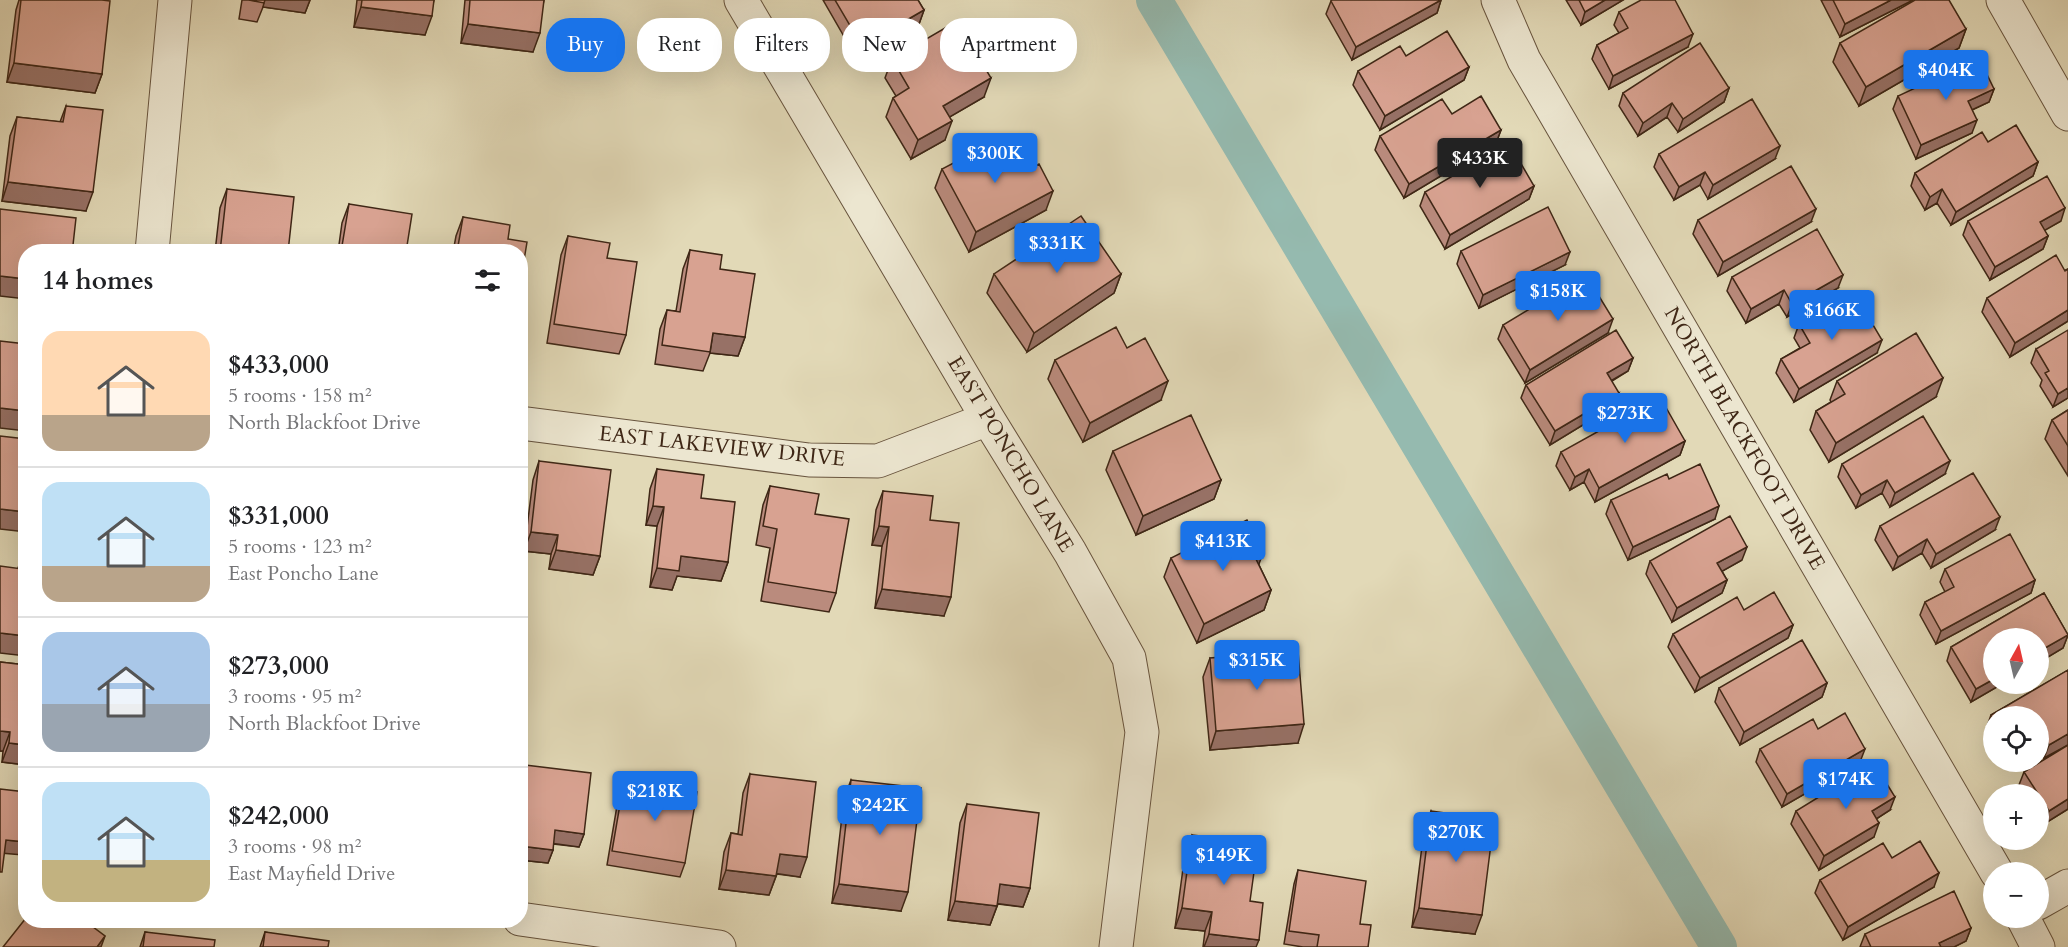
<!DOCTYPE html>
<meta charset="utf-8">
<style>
:root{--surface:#fff;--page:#f6f6f6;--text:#202124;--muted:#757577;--line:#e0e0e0;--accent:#1a73e8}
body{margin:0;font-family:Cardo,serif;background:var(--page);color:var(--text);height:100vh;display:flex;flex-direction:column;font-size:22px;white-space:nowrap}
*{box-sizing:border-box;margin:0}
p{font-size:20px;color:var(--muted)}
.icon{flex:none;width:33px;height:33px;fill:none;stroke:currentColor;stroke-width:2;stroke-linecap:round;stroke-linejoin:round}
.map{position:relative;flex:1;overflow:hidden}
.side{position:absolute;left:18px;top:244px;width:510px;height:684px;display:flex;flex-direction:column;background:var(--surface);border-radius:24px;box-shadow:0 6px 24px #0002}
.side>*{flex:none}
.guide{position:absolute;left:546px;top:18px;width:570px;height:54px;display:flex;gap:12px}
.needle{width:39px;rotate:8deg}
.buttons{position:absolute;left:1983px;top:628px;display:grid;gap:12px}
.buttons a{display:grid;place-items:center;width:66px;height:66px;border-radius:50%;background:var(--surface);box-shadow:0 6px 24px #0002;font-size:30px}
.price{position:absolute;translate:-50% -51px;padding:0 14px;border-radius:6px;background:var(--accent);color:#fff;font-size:20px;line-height:39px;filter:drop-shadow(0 2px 3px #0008)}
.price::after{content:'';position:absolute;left:50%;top:36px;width:18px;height:14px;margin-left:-9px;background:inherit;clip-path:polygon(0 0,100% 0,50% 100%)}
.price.on{background:#222;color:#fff}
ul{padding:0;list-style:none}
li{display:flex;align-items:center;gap:18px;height:150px;padding:0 24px}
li+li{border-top:2px solid var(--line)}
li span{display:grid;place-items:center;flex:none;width:168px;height:120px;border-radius:18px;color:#555}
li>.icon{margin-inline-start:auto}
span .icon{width:72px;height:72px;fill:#fffc;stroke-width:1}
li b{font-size:26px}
h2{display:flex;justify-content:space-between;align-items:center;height:72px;padding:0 24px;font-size:26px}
.pill{padding:0 21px;border-radius:24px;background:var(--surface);box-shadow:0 6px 24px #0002;font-size:21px;line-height:54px}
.pill.on{background:var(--accent);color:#fff}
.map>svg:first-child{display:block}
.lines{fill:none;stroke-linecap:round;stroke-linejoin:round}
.canal{stroke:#95baaf;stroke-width:36}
.street-casing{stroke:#68543e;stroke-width:35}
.street{stroke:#ece6d0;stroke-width:33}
.wall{fill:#ba8b7d;stroke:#3f2716;stroke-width:1.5}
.shaded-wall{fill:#977166;stroke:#3f2716;stroke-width:1.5}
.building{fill:#d8a291;stroke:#3f2716;stroke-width:1.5}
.labels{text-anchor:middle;stroke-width:5;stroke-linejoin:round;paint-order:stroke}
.street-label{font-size:21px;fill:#3f2716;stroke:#ece6d0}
</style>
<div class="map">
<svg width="2068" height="947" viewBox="0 0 2068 947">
<rect width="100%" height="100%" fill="#e2d9b7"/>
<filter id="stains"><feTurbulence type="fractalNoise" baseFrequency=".00333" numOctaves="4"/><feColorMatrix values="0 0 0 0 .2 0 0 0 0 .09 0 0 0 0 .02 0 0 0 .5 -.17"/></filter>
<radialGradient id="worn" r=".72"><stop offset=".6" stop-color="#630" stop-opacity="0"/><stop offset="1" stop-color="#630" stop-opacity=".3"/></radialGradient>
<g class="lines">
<path class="canal" d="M1154,0L1719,947"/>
<defs>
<path id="street" d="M741,0L988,419L1070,552L1129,658L1142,732L1116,947
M1498,0L1524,60L1997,873
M2003,0L2068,114
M152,252L175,0
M520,423L809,460L878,461L988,419
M2038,903L2068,886
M2023,918L2038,947
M520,919L719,947"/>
</defs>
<use href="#street" class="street-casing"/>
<use href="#street" class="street"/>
</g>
<path class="wall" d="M19,0H102V74L95,93L7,82L16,10Z
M242,0H310L305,13L263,7L257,22L239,19Z
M357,0H434L425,35L354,27Z
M465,0H544L533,52L461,43Z
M823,0H918L924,10L919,24L857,59Z
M1441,0L1437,13L1352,60L1326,14L1331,1Z
M1566,0H1623L1581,25Z
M1821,0H1913L1840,37Z
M1619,12L1688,47L1609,89L1592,59L1597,45L1619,33L1614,25Z
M1966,29L1959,48L1859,106L1833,62L1840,43Z
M1406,56L1469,67L1464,80L1380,130L1353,85L1358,71Z
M892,59L984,97L949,117L945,140L911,159L886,117L893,98L896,96L885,78Z
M1729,88L1724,102L1678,132L1667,117L1638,136L1619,106L1623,93Z
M1994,89L1989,102L1972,110V133L1916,159L1893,109L1898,96Z
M66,106L86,211L2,201L10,136L17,117L60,122Z
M1501,130L1496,143L1404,198L1375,150L1380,136Z
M1988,142L2038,162L2033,176L1951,225L1937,203L1925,210L1911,186L1915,173Z
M1659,154L1775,159L1708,199L1700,185L1674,200L1654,167Z
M942,169L1046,210L969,252L935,188Z
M1534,186L1529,199L1445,249L1420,206L1425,192Z
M227,189L288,252H215L220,208Z
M349,204L406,252H338L342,223Z
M463,217L508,239L520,252H453L456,236Z
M1698,220L1811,222L1718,276L1693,234Z
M1968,221H2061L2044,230L2048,236L2043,249L1990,280L1963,235Z
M568,236L607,258L626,335L619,354L547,343L561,255Z
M690,250L720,269L745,337L738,356L710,353L703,371L655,364L660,329L667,310L676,311L683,269Z
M1461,251L1565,265L1479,308L1457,264Z
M2068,269V321L2010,357L1982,312L1987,298Z
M994,274H1121L1114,293L1027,352L987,293Z
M1732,277L1838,288L1787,317L1779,304L1746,323L1727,291Z
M1799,324L1877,353L1794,402L1776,373L1781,359L1800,348L1794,338Z
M1503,325L1608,333L1525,383L1498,339Z
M2036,349L2068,398L2053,407L2040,386L2042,380L2031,363Z
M1633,358L1628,371L1612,381L1614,406L1550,445L1521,398L1526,385Z
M1055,360L1161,400L1083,442L1048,379Z
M1837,381L1936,397L1829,462L1810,430L1816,411L1831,402L1830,400Z
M2068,410V476L2045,439L2052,420Z
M1685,441L1680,455L1595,502L1584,482L1570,490L1556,466L1561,452Z
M1113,451L1221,480L1214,499L1136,535L1106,470Z
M539,461L600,556L593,575L549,569L551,554L524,551L533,480Z
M1842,464L1945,474L1890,507L1882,493L1856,508L1838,477Z
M657,469L701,498L728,562L721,581L677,576L672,590L650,587L657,526L646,525L650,489Z
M1669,479L1715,519L1628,560L1606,514L1611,500Z
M770,486L815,514L836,593L829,612L761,601L770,548L756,545L763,505Z
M883,491L930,520L944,616L875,608L882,546L872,545L876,510Z
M1880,526L1995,530L1931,568L1922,553L1893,570L1875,540Z
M23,554L26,656L18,568Z
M1171,558L1259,565L1271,590L1264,610L1197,643L1164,577Z
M1742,560L1722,571L1727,580L1722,593L1672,622L1646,574L1650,561Z
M1945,569L2035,580L2031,593L1936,644L1920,615L1925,602L1945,592L1940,582Z
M2044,593L2068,635L2063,648L2038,663V639H1994V684H2002L1971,702L1947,661L1951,647Z
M1744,610L1793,625L1788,638L1695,692L1668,647L1673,634Z
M1210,658L1298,743L1210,750L1203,677Z
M0,662L26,665V765L2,762L3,751H0Z
M2068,670V745L2044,758L2038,749V717H1994V741L1986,729L1991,715Z
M1827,683L1822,697L1740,745L1715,702L1719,688Z
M1818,729L1860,762L1782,807L1756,762L1760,749Z
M2068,745V809L2044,824L2038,816V795H2025L2019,785L2024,772Z
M525,765L584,834L579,847L553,844V850L548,863L520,860V776Z
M750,774L800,877L777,874L769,895L719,889L724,852L731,833L738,834L743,793Z
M851,780L901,911L832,903L844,799Z
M624,781L685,863L680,877L607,865L619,794Z
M967,804L1030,888L1023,907L998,904L990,925L948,920L960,823Z
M1890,810L1876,819L1874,837L1819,870L1791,824L1796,811Z
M1431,811L1475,934L1412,927L1424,830Z
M1192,835L1250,901L1256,947H1203L1205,931L1175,928L1185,854Z
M1892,858L1934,887L1843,940L1815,893L1820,880Z
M1298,870L1360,924L1368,947H1303L1284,944L1294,884Z
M1971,928L1966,941L1954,947H1860L1865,934Z
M145,932L214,947H140Z
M265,932L328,947H260Z"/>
<path class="shaded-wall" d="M262,0H310L305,13L263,7L264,3Z
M1441,0L1437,13L1352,60L1356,47Z
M1605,0H1623L1581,25L1585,12Z
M1891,0H1913L1840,37L1845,24Z
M361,7L432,16L425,35L354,27Z
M924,10L919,24L857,59L862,46Z
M468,24L540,33L533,52L461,43Z
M1966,29L1959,48L1859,106L1866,87Z
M1693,34L1688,47L1609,89L1613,76Z
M14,63L102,74L95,93L7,82Z
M1469,67L1464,80L1380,130L1385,116Z
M991,78L984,97L936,125L943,106Z
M1729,88L1724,102L1678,132L1683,119Z
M1994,89L1989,102L1963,114L1968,101Z
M1672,103L1667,117L1638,136L1643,123Z
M1977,120L1972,133L1916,159L1921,145Z
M952,121L945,140L911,159L918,140Z
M1501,130L1496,143L1404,198L1409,184Z
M1780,146L1775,159L1708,199L1713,185Z
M2038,162L2033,176L1951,225L1956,212Z
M1705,172L1700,185L1674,200L1679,187Z
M8,182L93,192L86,211L2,201Z
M1534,186L1529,199L1445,249L1450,235Z
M1942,189L1937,203L1925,210L1930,197Z
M1053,191L1046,210L969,252L976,232Z
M2065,208L2061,221L2035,236L2040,222Z
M1816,209L1811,222L1718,276L1723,262Z
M2048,236L2043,249L1990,280L1995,267Z
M1570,252L1565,265L1479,308L1483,295Z
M1121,274L1114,293L1027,352L1034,333Z
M1843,275L1838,288L1787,317L1792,304Z
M0,276L26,279V299L0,296Z
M1784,290L1779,304L1746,323L1751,309Z
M2068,310V321L2010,357L2015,343Z
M1613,319L1608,333L1525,383L1530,370Z
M713,333L745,337L738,356L710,353Z
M1882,340L1877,353L1794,402L1799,389Z
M1633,358L1628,371L1602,386L1607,373Z
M1943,378L1936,397L1829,462L1836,443Z
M1168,381L1161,400L1083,442L1090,423Z
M2068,388V398L2053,407L2058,394Z
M1619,393L1614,406L1550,445L1555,431Z
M0,408L26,411V431L0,428Z
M1685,441L1680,455L1595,502L1599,488Z
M1950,461L1945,474L1890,507L1895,493Z
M1589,469L1584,482L1570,490L1575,477Z
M1221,480L1214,499L1136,535L1143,516Z
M1887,480L1882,493L1856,508L1861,495Z
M653,506L664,507L657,526L646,525Z
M1719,506L1715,519L1628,560L1633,547Z
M0,509L26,512V532L0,529Z
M2000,517L1995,530L1931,568L1936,554Z
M879,526L889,527L882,546L872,545Z
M531,532L558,535L551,554L524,551Z
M1927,539L1922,553L1893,570L1898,557Z
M1747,547L1742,560L1712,577L1717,563Z
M556,550L600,556L593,575L549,569Z
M1263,553L1256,572L1255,557Z
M681,556L728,562L721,581L677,576L672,590L650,587L657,568Z
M1727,580L1722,593L1672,622L1677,608Z
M2035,580L2031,593L1936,644L1941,631Z
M882,589L951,597L944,616L875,608Z
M1271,590L1264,610L1197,643L1204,624Z
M1793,625L1788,638L1695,692L1700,678Z
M0,633L26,636V656L0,653Z
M2068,635L2063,648L2038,663V652Z
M1994,679V684H2002L1971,702L1976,689Z
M1827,683L1822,697L1740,745L1744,732Z
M1304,724L1298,743L1210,750L1216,731Z
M0,731L10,732L3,751H0Z
M2068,734V745L2044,758L2049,745Z
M9,743L26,745V765L2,762Z
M1865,749L1860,762L1782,807L1787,794Z
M1895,797L1890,810L1867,825L1872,811Z
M2068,799V809L2044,824L2049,811Z
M1879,823L1874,837L1819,870L1824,856Z
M555,830L584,834L579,847L550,843Z
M6,840L26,842V847L23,855L1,853Z
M520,846L553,850L548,863L520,860Z
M780,854L807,857L800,877L773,873Z
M726,870L776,876L769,895L719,889Z
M1939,873L1934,887L1843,940L1848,927Z
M839,884L908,892L901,911L832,903Z
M1000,884L1030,888L1023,907L993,903Z
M955,901L997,906L990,925L948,920Z
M1182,908L1212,912L1205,931L1175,928Z
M1419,908L1482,915L1475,934L1412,927Z
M1971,928L1966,941L1954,947H1938L1939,943Z
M1209,934L1259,940L1256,947H1204Z
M105,936L101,947H97Z"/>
<path class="building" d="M21,0H102L110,1L102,74L14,63Z
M249,0H265L264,3Z
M362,0H434L432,16L361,7Z
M470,0H544L540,33L468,24Z
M835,0H918L924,10L862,46Z
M1332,0H1441L1356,47L1331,1Z
M1579,0H1605L1585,12Z
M1641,0H1675L1693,34L1613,76L1597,45L1628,28L1619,12Z
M1833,0H1891L1845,24Z
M1915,0H1949L1966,29L1866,87L1840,43Z
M957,21L991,78L943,106L952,121L918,140L893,98L909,88L892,59Z
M1447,31L1469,67L1385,116L1358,71L1400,46L1406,56Z
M1700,43L1729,88L1683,119L1672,103L1643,123L1623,93Z
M1979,58L1994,89L1968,101L1977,120L1921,145L1898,96Z
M1481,96L1501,130L1409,184L1380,136L1442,99L1452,114Z
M1752,99L1780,146L1713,185L1705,172L1679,187L1659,154Z
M66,106L103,110L93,192L8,182L17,117L63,122Z
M2016,125L2038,162L1956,212L1942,189L1930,197L1915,173L1982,132L1988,142Z
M1005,136L1025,171L1039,164L1053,191L976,232L942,169Z
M1509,143L1534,186L1450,235L1425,192Z
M1791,166L1816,209L1723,262L1698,220Z
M2047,176L2065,208L2040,222L2048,236L1995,267L1968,221Z
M227,189L294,197L288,252H220Z
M349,204L412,214L406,252H341Z
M1548,207L1570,252L1483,295L1461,251Z
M0,209L76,218L73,245L93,247L92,252H26V279L0,276Z
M1081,216L1121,274L1034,333L994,274Z
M463,217L510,225L508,239L527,242L520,285V252H457Z
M1817,229L1843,275L1792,304L1784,290L1751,309L1732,277Z
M568,236L610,243L607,258L637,262L626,335L554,324Z
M690,250L722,255L720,269L755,274L745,337L713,333L710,352L662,345L667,310L680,312Z
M2056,255L2065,271L2068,269V310L2015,343L1987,298Z
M1586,275L1613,319L1530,370L1503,325Z
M1854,293L1882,340L1799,389L1781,359L1810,343L1799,324Z
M1116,327L1127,348L1145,338L1168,381L1090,423L1055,360Z
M1616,330L1633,358L1607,373L1619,393L1555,431L1526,385Z
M2068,330V388L2058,394L2045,373L2049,371L2036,349Z
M1916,333L1943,378L1836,443L1816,411L1845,394L1837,381Z
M0,341L26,344V411L0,408Z
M1660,397L1685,441L1599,488L1589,469L1575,477L1561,452Z
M2068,410V446L2052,420Z
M1191,415L1221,480L1143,516L1113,451Z
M1923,416L1950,461L1895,493L1887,480L1861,495L1842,464Z
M0,436L26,439V512L0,509Z
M539,461L611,470L600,556L556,550L558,535L531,532Z
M1700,464L1719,506L1633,547L1611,500L1667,474L1669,479Z
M657,469L704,475L701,498L735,502L728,562L681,556L679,571L657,568L664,507L653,506Z
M1973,473L2000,517L1936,554L1927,539L1898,557L1880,526Z
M770,486L819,494L815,514L849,519L836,593L768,582L777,529L763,526Z
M883,491L933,496L930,520L959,523L951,597L882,589L889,527L879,526Z
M1730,516L1747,547L1717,563L1727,580L1677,608L1650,561Z
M1247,520L1263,553L1255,557L1271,590L1204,624L1171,558Z
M2010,534L2035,580L1941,631L1925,602L1954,587L1945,569Z
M23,554H26V636L0,633V566L22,569Z
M1774,592L1793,625L1700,678L1673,634L1737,597L1744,610Z
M2044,593L2068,635L2038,652V639H1994V679L1976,689L1951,647Z
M1802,640L1827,683L1744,732L1719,688Z
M1298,651L1304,724L1216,731L1210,658Z
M0,662L26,665V745L9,743L10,732L0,731Z
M2068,670V734L2049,745L2041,732L2038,733V717H1994V719L1991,715Z
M1845,713L1865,749L1787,794L1760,749L1813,719L1818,729Z
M2068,745V799L2049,811L2024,772Z
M1874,763L1895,797L1872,811L1879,823L1824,856L1796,811Z
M525,765L591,773L584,834L555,830L553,850L520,846V800Z
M750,774L816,782L807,857L780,854L776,876L726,870L731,833L742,835Z
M851,780L921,788L908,892L839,884Z
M624,781L697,792L685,863L612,851Z
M0,789L26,792V842L6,840L2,872H0Z
M967,804L1039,813L1030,888L1000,884L997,906L955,901Z
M1431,811L1494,820L1482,915L1419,908Z
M1192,835L1258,843L1250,901L1263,903L1259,940L1209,934L1212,912L1182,908Z
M1920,841L1939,873L1848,927L1820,880L1883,843L1892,858Z
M1298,870L1366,881L1360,924L1371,925L1368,947H1317L1319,935L1289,931Z
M1954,891L1971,928L1939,943L1941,947H1871L1865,934Z
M26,918V921H85L105,936L97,947H3Z
M145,932L215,940L214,947H143Z
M265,932L329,941L328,947H263Z"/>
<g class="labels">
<g class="street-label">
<text transform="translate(1745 438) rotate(60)" y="7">NORTH BLACKFOOT DRIVE</text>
<text transform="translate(722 446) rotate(6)" y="7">EAST LAKEVIEW DRIVE</text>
<text transform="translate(1011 454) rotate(59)" y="7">EAST PONCHO LANE</text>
</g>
</g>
<rect width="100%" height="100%" filter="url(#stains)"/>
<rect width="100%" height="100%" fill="url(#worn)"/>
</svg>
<div class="buttons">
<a><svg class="needle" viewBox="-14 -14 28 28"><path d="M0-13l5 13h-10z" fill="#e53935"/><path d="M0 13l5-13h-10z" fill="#757577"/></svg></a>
<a><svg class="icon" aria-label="locate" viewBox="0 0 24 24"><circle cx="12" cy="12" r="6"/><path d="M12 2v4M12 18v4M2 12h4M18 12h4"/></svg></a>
<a>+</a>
<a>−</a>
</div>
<b class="price" style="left:1946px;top:101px">$404K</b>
<b class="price" style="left:995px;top:184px">$300K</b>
<b class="price on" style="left:1480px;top:189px">$433K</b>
<b class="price" style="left:1057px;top:274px">$331K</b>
<b class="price" style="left:1558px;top:322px">$158K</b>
<b class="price" style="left:1832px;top:341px">$166K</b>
<b class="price" style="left:1625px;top:444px">$273K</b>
<b class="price" style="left:1223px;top:572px">$413K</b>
<b class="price" style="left:1257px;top:691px">$315K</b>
<b class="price" style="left:1846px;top:810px">$174K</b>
<b class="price" style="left:655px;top:822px">$218K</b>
<b class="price" style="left:880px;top:836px">$242K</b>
<b class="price" style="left:1456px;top:863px">$270K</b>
<b class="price" style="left:1224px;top:886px">$149K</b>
<div class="guide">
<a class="pill on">Buy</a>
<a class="pill">Rent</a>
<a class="pill">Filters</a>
<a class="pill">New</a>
<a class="pill">Apartment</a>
</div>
<section class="side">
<h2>14 homes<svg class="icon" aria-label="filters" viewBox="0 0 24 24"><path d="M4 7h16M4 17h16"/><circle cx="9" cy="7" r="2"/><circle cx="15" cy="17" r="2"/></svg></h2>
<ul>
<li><span style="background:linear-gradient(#ffd9b3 70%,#b9a48a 0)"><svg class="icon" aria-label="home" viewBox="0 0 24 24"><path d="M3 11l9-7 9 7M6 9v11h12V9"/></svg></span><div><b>$433,000</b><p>5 rooms · 158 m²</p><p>North Blackfoot Drive</p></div></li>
<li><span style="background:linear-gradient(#bfe0f5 70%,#b9a48a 0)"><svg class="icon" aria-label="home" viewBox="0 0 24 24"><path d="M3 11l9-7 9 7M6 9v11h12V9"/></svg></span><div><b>$331,000</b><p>5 rooms · 123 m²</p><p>East Poncho Lane</p></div></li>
<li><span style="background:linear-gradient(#a9c7e8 60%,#9aa5b1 0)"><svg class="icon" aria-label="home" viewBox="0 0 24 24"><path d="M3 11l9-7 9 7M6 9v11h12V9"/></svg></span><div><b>$273,000</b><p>3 rooms · 95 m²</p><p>North Blackfoot Drive</p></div></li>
<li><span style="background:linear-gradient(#bfe0f5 65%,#c2b280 0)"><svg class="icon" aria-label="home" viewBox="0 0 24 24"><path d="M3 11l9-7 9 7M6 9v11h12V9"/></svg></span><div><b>$242,000</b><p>3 rooms · 98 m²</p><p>East Mayfield Drive</p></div></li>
</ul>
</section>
</div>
